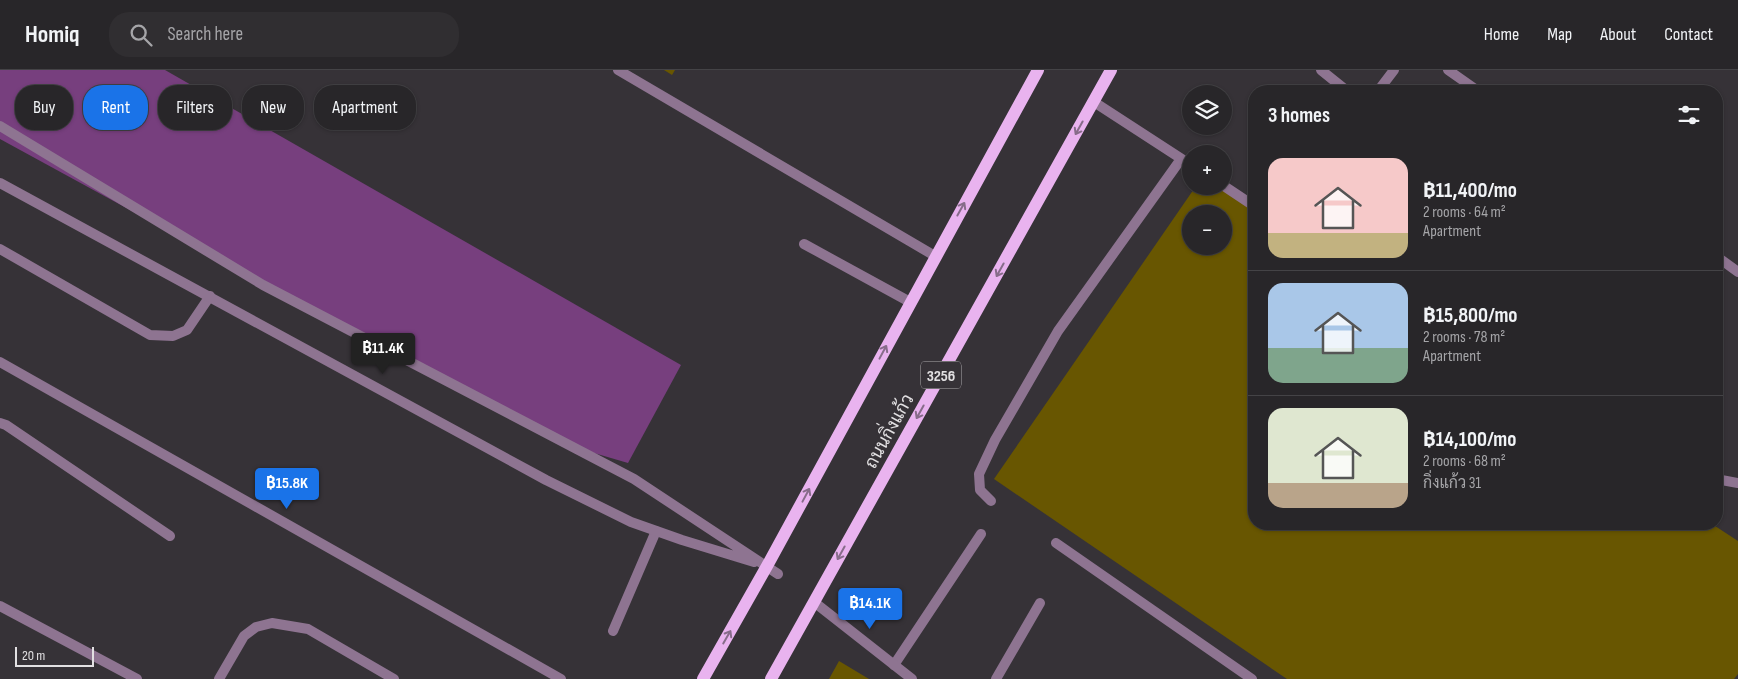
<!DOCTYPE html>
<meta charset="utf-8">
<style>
:root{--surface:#282629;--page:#302e31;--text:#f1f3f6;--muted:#a5a5a8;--line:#444346;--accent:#1a73e8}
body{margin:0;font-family:"Sofia Sans Condensed",Sarabun,sans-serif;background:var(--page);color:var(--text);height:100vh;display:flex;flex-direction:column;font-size:19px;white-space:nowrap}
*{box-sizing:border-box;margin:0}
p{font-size:16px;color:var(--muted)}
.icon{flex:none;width:28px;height:28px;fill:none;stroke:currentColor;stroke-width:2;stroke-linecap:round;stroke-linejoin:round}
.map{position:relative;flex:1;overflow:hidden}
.sheet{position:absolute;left:1248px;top:15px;width:475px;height:445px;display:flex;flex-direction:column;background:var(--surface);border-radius:20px;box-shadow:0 1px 4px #0004,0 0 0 1px var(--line)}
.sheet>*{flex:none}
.top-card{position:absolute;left:15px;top:15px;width:475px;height:45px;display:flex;gap:10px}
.buttons{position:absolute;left:1182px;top:15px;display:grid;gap:10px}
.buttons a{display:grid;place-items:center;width:50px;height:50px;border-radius:50%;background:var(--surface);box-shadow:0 1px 4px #0004,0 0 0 1px var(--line);font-size:25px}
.scale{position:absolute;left:15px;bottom:12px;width:79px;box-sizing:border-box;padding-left:5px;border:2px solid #e2e0e2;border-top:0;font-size:14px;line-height:18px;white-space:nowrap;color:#e2e0e2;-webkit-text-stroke:4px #363237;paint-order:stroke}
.price{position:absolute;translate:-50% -42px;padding:0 11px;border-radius:5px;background:var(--accent);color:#fff;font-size:16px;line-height:32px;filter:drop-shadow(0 1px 2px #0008)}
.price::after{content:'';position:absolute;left:50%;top:30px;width:15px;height:11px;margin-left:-8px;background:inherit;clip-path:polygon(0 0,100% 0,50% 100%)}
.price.active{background:#222;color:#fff}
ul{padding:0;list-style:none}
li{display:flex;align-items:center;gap:15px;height:125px;padding:0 20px}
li+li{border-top:1px solid var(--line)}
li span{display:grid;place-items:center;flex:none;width:140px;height:100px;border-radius:15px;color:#555}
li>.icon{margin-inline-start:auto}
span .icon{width:60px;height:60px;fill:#fffc;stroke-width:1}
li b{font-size:21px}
h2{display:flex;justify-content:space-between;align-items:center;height:60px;padding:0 20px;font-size:21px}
.pill{padding:0 18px;border-radius:20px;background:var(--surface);box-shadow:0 1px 4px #0004,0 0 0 1px var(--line);font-size:18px;line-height:45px}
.pill.active{background:var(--accent);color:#fff}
header{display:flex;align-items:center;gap:30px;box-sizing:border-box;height:70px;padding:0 25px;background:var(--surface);border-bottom:1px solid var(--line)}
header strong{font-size:24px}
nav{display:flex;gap:28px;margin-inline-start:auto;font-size:18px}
.search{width:350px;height:45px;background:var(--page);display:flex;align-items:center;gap:12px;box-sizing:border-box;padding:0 18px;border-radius:20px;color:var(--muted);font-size:19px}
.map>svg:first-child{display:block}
.water{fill:#773f7e}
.building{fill:#685601;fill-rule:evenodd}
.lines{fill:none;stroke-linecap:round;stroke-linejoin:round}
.service{stroke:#8e7491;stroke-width:10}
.minor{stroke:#8e7491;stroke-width:10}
.primary{stroke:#e9b3ef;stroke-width:12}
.oneway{stroke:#876c8a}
.labels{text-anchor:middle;stroke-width:4.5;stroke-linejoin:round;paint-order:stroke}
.shield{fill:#363237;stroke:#aeacaf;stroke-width:1}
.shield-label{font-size:16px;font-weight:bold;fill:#e2e0e2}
.street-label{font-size:18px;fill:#e2e0e2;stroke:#363237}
</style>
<header>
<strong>Homiq</strong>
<div class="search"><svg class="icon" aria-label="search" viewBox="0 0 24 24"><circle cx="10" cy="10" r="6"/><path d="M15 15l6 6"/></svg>Search here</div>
<nav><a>Home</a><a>Map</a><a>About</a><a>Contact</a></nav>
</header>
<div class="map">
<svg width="1738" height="609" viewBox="0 0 1738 609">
<rect width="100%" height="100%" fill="#363237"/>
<path class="water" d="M0,0H165L681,295L628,393L553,371L0,69Z"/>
<path class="building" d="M664,0H675L672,5Z
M1196,116H1219L1254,140V454H1712L1738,471V604L1734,609H1287L994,409ZM1191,144H1224V176H1191Z
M839,591L869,609H829Z"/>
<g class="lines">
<path class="service" d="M618,0L935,186
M1321,0L1347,21
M1378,21L1394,0
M1094,32L1191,95
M1224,116L1254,136
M804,174L910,232
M0,179L150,265L173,266L187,260L210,226
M0,353L6,355L170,466
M1716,409L1738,413
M991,431L980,420L979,404L995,370L1058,261L1181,89
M1056,473L1252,609
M0,536L137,609
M613,561L656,461
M894,595L981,464
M219,609L244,566L256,557L272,553L308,559L394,609
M996,609L1040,533"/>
<path class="minor" d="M1448,0L1478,21
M0,56L263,215L634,409L778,504
M0,113L546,410L631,452L682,470L754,492
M1716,186L1738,202
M0,292L561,609
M814,532L912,609"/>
<path class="primary" d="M703,609L767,496L1038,0
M771,609L1111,0"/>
</g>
<defs><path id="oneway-shaft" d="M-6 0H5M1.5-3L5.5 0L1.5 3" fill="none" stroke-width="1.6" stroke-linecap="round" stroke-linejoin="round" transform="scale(1.25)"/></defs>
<g class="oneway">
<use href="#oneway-shaft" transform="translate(1079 58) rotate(119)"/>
<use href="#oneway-shaft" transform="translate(961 139) rotate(-61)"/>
<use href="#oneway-shaft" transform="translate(1000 200) rotate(119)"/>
<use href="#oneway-shaft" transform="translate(883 282) rotate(-62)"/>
<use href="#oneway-shaft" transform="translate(920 342) rotate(119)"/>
<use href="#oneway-shaft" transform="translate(806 425) rotate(-62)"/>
<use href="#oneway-shaft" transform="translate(841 483) rotate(119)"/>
<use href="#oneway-shaft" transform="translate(727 567) rotate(-60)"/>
</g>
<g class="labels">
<rect class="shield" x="921" y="291.5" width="40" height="27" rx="4"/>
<g class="shield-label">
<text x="941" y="311">3256</text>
</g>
<g class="street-label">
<text transform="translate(889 361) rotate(-61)" y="6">ถนนกิ่งแก้ว</text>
</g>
</g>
</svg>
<div class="buttons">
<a><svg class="icon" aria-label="layers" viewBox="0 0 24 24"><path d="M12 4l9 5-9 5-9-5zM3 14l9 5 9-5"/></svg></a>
<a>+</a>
<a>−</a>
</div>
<div class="scale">20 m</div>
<b class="price active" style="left:383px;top:305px">฿11.4K</b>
<b class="price" style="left:287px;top:440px">฿15.8K</b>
<b class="price" style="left:870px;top:560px">฿14.1K</b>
<div class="top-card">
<a class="pill">Buy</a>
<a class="pill active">Rent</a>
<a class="pill">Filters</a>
<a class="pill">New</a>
<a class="pill">Apartment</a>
</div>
<section class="sheet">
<h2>3 homes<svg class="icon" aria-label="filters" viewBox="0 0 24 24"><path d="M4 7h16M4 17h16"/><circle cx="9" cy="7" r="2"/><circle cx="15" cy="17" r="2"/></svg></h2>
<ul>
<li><span style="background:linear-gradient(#f6c9c9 75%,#c2b280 0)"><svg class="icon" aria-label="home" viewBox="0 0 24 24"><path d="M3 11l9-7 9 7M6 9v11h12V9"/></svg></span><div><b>฿11,400/mo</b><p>2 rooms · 64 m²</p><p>Apartment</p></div></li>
<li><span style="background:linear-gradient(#a9c7e8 65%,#7fa58c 0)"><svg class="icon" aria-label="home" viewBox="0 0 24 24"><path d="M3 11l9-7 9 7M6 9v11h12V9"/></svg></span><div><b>฿15,800/mo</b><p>2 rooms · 78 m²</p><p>Apartment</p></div></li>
<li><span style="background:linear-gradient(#dfe7d0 75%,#b9a48a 0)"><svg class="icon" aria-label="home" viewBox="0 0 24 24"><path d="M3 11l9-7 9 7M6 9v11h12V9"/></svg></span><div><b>฿14,100/mo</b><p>2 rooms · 68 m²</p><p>กิ่งแก้ว 31</p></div></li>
</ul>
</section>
</div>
